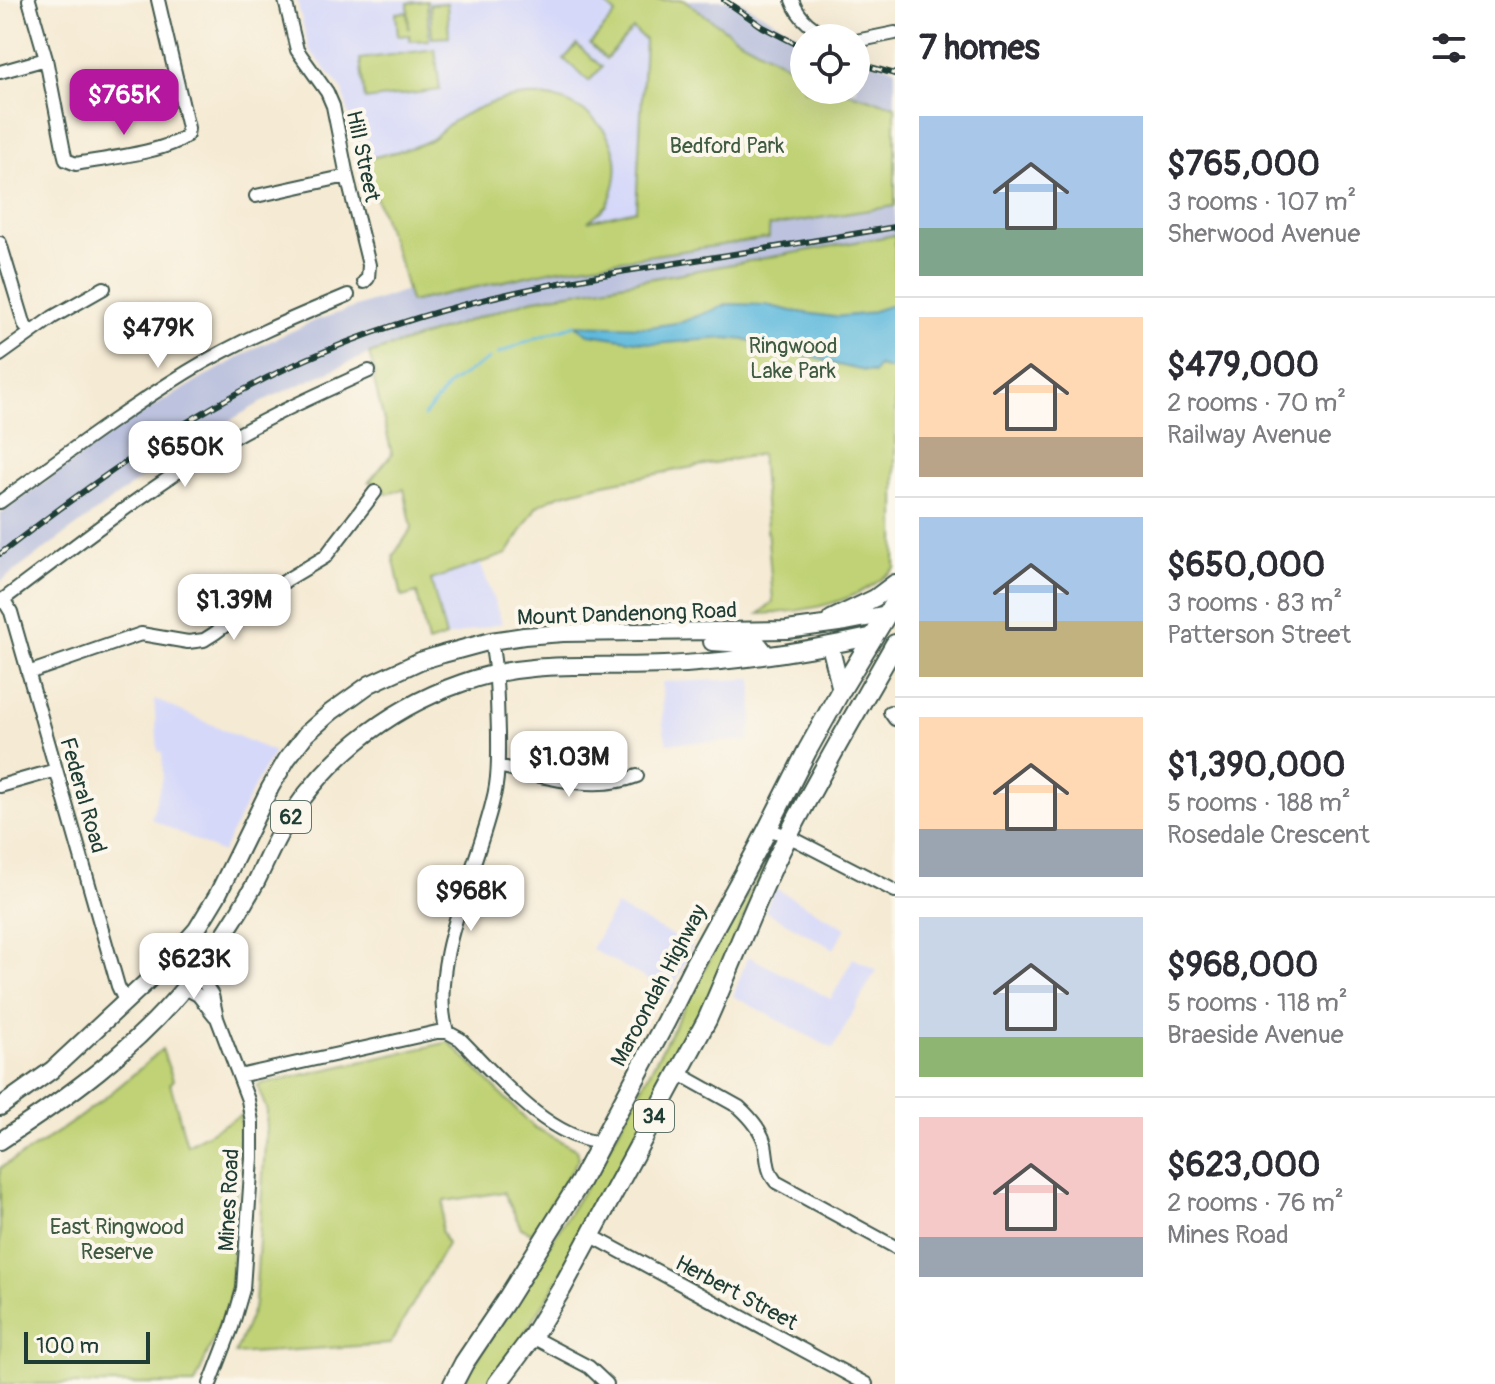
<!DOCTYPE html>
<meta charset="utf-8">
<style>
:root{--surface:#fff;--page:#f7f7f7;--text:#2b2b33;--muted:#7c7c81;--line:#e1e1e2;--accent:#b5179e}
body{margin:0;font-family:Pangolin,sans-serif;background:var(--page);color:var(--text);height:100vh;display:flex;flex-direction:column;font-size:30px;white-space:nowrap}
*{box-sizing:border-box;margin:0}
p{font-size:26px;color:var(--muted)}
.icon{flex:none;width:44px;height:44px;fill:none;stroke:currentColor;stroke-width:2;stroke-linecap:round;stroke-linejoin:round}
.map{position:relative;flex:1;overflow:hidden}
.details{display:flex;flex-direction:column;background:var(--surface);width:600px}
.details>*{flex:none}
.fabs{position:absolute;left:790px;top:24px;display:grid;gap:16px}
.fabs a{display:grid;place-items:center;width:80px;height:80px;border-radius:50%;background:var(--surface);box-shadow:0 8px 32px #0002;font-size:40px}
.scale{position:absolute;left:24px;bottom:20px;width:126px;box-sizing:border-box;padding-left:8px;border:4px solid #1f3d34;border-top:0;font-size:22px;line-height:28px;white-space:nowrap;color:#1f3d34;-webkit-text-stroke:6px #fbf7ec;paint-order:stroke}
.price{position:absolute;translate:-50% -68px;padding:0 18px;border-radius:16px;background:#fff;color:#222;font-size:26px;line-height:52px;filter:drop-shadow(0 2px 4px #0008)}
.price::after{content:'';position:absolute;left:50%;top:48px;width:24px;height:18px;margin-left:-12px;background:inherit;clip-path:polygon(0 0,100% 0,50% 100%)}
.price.selected{background:var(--accent);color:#fff}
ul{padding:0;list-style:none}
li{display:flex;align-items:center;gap:24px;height:200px;padding:0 24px}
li+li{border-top:2px solid var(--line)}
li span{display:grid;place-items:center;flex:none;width:224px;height:160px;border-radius:0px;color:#555}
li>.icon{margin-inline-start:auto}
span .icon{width:96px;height:96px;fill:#fffc;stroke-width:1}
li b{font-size:34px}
h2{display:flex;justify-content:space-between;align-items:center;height:96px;padding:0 24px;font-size:34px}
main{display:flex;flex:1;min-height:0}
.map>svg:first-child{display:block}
.built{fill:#d5d8f9}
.industrial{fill:#bdc3de}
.green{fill:#c0d275;stroke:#708854;stroke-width:2}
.water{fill:#5fb9dd;stroke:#3f7b88;stroke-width:2}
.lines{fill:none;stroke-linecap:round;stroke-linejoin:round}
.stream{stroke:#5fb9dd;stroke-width:3}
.minor-casing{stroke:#3f574c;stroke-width:16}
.major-casing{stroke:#3f574c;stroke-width:20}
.highway-casing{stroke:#3f574c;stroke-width:22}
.minor{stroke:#fff;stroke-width:12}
.major{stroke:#fff;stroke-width:16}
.highway{stroke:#fff;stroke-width:18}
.rail-casing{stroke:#1f3d34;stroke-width:6}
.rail{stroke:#fbf7ec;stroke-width:3;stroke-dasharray:9;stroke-linecap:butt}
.labels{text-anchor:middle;stroke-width:8;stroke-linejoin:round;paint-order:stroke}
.shield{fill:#fbf7ec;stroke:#61756b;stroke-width:2}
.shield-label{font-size:20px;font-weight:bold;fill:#1f3d34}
.park-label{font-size:22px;fill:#3f5b41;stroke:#fbf7ec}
.street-label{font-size:22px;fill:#1f3d34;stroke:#fbf7ec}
</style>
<main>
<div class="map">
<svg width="895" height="1384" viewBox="0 0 895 1384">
<rect width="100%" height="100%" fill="#fbf7ec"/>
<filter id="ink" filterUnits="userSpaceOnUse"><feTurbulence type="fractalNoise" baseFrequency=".0125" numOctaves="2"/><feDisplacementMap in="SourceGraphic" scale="16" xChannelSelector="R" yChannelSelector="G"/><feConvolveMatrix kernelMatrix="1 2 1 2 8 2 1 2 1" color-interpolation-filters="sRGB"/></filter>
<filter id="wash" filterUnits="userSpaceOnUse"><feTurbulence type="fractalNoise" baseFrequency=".006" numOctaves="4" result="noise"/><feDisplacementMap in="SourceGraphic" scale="32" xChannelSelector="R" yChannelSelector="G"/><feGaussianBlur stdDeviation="1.8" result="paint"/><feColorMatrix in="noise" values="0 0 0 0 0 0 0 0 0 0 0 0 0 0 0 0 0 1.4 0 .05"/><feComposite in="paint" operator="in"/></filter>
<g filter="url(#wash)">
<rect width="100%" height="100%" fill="#f5ead3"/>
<path class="built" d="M297,0H601L645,39L636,210L401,270L355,143L343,90L309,49Z
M480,562L502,623L446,637L431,580Z
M753,679V716L749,741L667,743L663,726L662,682Z
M154,699L274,752L256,783L222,853L151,819L163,776L162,751L158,752Z
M775,888L846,928L834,949L765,911Z
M616,906L692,946L671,992L591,949Z
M748,956L831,999L853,958L876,970L833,1049L733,996Z"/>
<path class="industrial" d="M684,0H738L804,38V74L737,38Z
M856,58L895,68V106L839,90H856Z
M895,206V235L530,300L369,354L267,399L183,448L0,582V514L137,416L257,347L314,321L407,290L411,302L554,270L634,257L768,227Z"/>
<path class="green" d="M601,0H684L737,38L804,74V90H839L895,106V206L769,226V238L554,270L410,302L401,267L362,160C381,155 411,150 428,141C437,137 443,128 452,122C474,108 501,98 527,96C575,93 626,130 615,182C613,190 611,199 607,205C602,211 594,216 588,221L636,210L645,40L633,29L606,59L590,44L616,14Z
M427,1L429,40L410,41V35L398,36L396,13L407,12L409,30L408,3Z
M447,3L449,37L432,38L430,4Z
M577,45L602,67L589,81L564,59Z
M435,49L440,90L365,100L360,59Z
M895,235V568C858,603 807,612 759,614L773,602L761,454L599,485L559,495L537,506L507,554L431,580L446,637L428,643L417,593L402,597L393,556L412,528L404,489L387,494L381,485L369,482L392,454L374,381L375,373L369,354L530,300Z
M770,848L773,849L709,999L550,1294L491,1384H462L606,1154L718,944L754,884Z
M449,1042L534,1127L577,1150L579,1158L532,1233L521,1228L504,1192L444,1201L441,1230L447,1244L390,1344L235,1354L255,1304L267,1111L257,1085Z
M162,1049L173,1080L170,1083L187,1145L241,1115L230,1299L195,1384H0V1168C58,1136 113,1094 162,1049Z"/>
<path class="water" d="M729,304L766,305L792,311L834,317L864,314L895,304V370L878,366L874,373L838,365L765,342L725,338L655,344L589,334L575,325L649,327L682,322Z"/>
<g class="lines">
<path class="stream" d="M498,354L525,342L575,325
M424,416L451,383L489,359"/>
</g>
</g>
<g filter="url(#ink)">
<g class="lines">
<defs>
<path id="minor" d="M29,0L46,59L64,152L66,160L76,164C103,159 168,152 187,135L188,128L158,0
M285,0L297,50L327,92L333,106L347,176L369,265L368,278L364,282
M792,0C799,20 814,30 833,38
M856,41L895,33
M0,72L46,59
M256,196L347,176
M0,243L25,326L31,332
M0,355L53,317L104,288
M0,502C61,458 122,412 187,372C238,341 293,318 348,295
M3,599L11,612L118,986L126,1003
M0,602C64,554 127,505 194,461C249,425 309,398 369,371
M491,641C497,672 497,701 498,733C498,755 499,778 493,800C478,867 427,964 447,1032L460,1039C498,1077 545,1136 601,1143
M28,673L141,634L188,642L204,640L215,633L288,579L325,557L375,492
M890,712L895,719
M498,766C542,776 594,793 637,776
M0,786L56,770
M767,828L798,841L895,891
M197,972L212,995L217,1018L248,1100L252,1122V1158L243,1289L232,1327L210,1384
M185,988L198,995L215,1016
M678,1073L739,1107C750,1117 761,1129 765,1144C768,1158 766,1170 776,1182L895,1247
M239,1076L437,1032H447
M590,1235L866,1384
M532,1337L589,1367L607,1384"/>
<path id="major" d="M831,619L875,598L895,583
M712,642L759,645L767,655
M830,645L841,690
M0,1107L52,1070L168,962L197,929L217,896L270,788L287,759L306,734L331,712L370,684L420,661L443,654L491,641L524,636L563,633L787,630L846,622L887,614
M0,1141C68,1097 133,1050 185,987C212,955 236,919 256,882C264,866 271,849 280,833C321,762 384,710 462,683C527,659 597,668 665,665C735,662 806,651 874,636"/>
<path id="highway" d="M453,1384L464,1363L505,1302L580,1182L666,1021L695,963L759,846L807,751L841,690L895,601
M497,1384L532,1337L562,1288L707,1020C732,964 753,907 780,852C815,781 856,713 895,644"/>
</defs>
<use href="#minor" class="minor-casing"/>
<use href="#major" class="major-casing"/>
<use href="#highway" class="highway-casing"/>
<use href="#minor" class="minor"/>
<use href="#major" class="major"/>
<use href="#highway" class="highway"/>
<defs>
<path id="rail" d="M724,0L763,27L804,48
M856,63L895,74
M0,554C102,475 208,399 328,350C457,296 590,276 728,255C784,246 839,236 895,227"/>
</defs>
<use href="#rail" class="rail-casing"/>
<use href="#rail" class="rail"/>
</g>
</g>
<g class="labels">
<g class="shield">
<rect x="271" y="801" width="40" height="32" rx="6"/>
<rect x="634" y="1100" width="40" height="32" rx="6"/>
</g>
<g class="shield-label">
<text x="291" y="824">62</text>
<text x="654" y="1123">34</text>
</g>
<g class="park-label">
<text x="727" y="153">Bedford Park</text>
<text x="793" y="353">Ringwood<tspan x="793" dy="25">Lake Park</tspan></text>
<text x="117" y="1234">East Ringwood<tspan x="117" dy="25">Reserve</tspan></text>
</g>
<g class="street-label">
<text transform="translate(364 156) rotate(78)" y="8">Hill Street</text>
<text transform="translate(627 613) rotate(-2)" y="8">Mount Dandenong Road</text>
<text transform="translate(84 795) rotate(74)" y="8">Federal Road</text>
<text transform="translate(658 985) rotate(-62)" y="8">Maroondah Highway</text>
<text transform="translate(228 1200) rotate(-87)" y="8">Mines Road</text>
<text transform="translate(737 1292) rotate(28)" y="8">Herbert Street</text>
</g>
</g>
</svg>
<div class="fabs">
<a><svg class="icon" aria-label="locate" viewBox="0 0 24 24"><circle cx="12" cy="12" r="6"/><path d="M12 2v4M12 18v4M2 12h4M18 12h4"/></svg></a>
</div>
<div class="scale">100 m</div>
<b class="price selected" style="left:124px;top:137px">$765K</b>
<b class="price" style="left:158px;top:370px">$479K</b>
<b class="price" style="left:185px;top:489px">$650K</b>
<b class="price" style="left:234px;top:642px">$1.39M</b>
<b class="price" style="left:569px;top:799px">$1.03M</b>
<b class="price" style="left:471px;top:933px">$968K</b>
<b class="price" style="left:194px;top:1001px">$623K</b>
</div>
<section class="details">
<h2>7 homes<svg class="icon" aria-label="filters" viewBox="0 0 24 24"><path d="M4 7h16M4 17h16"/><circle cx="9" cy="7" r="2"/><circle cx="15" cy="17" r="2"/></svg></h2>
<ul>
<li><span style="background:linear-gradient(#a9c7e8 70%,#7fa58c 0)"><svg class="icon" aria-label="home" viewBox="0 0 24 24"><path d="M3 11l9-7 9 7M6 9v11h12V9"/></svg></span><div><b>$765,000</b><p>3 rooms · 107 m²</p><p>Sherwood Avenue</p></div></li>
<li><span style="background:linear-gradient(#ffd9b3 75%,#b9a48a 0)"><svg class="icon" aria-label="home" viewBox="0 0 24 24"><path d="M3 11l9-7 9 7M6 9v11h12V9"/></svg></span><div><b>$479,000</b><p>2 rooms · 70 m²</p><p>Railway Avenue</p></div></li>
<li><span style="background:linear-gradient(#a9c7e8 65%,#c2b280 0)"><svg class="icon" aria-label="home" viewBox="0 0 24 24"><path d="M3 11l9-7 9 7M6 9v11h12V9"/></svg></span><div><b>$650,000</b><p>3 rooms · 83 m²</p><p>Patterson Street</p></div></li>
<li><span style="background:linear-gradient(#ffd9b3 70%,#9aa5b1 0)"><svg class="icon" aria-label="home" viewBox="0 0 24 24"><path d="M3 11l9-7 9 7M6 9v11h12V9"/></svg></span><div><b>$1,390,000</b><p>5 rooms · 188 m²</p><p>Rosedale Crescent</p></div></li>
<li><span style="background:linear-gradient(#c9d6e8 75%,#8fb573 0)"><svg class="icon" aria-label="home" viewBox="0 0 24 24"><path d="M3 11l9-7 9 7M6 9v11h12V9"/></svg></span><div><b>$968,000</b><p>5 rooms · 118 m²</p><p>Braeside Avenue</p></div></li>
<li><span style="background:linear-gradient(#f6c9c9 75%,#9aa5b1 0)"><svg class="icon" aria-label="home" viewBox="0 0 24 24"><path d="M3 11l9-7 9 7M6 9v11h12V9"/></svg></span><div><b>$623,000</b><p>2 rooms · 76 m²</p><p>Mines Road</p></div></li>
</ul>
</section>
</main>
